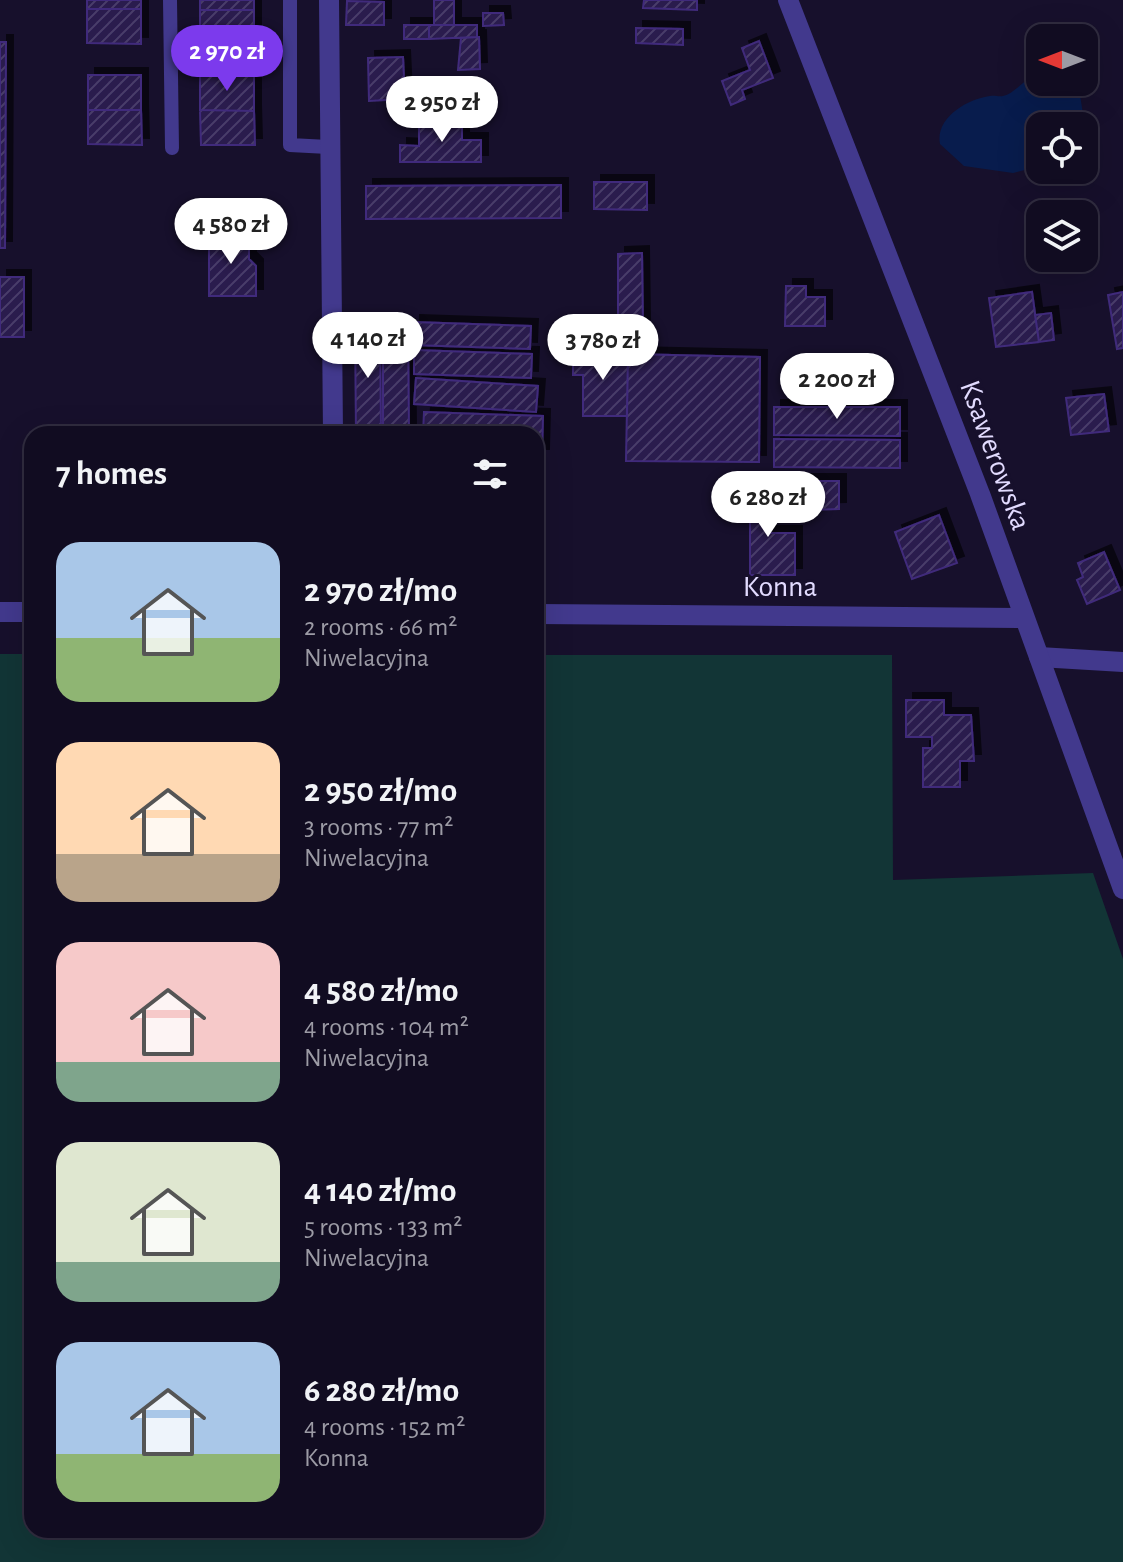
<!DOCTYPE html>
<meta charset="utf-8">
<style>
:root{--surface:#110c21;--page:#1a152a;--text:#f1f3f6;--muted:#9c9ba5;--line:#302c3f;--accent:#7c3aed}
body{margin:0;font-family:"Alegreya Sans",sans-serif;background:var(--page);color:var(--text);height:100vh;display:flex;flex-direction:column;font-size:30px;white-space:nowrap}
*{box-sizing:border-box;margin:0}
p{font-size:26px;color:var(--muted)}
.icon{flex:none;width:44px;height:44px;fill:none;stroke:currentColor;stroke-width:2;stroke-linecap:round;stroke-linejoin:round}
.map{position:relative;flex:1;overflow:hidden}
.details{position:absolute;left:24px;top:426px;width:520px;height:1112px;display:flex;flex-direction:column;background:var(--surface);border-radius:24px;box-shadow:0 8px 32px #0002,0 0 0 2px var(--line)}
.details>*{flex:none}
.needle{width:52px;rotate:270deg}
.buttons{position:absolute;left:1026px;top:24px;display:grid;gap:16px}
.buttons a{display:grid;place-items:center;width:72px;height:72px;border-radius:16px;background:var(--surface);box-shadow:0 8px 32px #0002,0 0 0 2px var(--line);font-size:40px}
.price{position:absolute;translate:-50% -68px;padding:0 18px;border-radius:28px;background:#fff;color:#222;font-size:26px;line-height:52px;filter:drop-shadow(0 2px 4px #0008)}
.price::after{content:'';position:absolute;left:50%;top:48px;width:24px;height:18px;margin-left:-12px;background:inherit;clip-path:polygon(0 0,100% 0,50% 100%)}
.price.on{background:var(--accent);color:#fff}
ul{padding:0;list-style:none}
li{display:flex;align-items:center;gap:24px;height:200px;padding:0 32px}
li span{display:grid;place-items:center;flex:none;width:224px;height:160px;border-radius:24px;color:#555}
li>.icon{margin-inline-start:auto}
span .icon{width:96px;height:96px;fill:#fffc;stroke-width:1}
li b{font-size:34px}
h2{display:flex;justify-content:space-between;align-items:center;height:96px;padding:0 32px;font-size:34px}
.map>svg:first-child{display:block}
.grass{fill:#123536}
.water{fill:#081c4d}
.building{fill:url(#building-hatch);stroke:#412c7b;stroke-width:2;filter:url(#shadow)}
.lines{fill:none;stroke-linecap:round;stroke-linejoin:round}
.service{stroke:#42398d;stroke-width:14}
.minor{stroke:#42398d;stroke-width:20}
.tertiary{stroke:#42398d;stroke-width:20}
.labels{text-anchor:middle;stroke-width:6;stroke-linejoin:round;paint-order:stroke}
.street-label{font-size:30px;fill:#e2dbff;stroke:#17102c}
</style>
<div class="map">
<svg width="1123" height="1562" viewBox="0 0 1123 1562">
<defs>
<pattern id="building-hatch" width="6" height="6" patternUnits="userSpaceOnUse" patternTransform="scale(2)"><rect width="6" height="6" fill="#291b4e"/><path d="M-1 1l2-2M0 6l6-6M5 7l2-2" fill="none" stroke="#483c69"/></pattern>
<filter id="shadow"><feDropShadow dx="7" dy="-7" stdDeviation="0" flood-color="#0009"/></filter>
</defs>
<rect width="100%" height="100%" fill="#17102c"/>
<path class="grass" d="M0,654H32V1530H536V655H892L893,880L1093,873L1123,959V1562H0Z"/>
<path class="water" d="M1040,73V82H1078L1085,127L1084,132V126H1040V166L1013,173L964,166L940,144C935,118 967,99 990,96C995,95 999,97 1003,96C1016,93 1024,78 1040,73Z"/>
<path class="building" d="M87,0H141V9H87Z
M200,0H254V10H200Z
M434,0H454V25H434Z
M644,0H697V10L643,8Z
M347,1L384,2V25H346Z
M87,9H141V44L87,43Z
M200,10H254V45L200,44Z
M483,13H503L504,25L483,26Z
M404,25H429V39H404Z
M429,25H477V37L429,39Z
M636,28L683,29V45L636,43Z
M479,37L480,69L458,70L461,38Z
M759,41L773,78L742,90L745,99L731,105L722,81L750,70L742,48Z
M0,42H6L5,248H0Z
M403,57L405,99L369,101L368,58Z
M88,75H141V110H88Z
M200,75L254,76V111L200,110Z
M88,110H141L142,145L88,144Z
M200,110L254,111L255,145H201Z
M419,119H462V140H481V162H400V145L419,146Z
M594,182H647V210L594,209Z
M561,185V218L366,219V186Z
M209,233H249V259L256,266V296H209Z
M642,253L643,326H618V254Z
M0,277H24V337H0Z
M786,286H806V297H825V326H785Z
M1032,292L1039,342L996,347L989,298Z
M1123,292V348L1117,349L1108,295Z
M1051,313L1054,340L1039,342L1035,315Z
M413,322L531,326L530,349L412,345Z
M355,326H380L381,434H356Z
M408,326L409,434H383V327Z
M414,350L532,354L531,378L414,374Z
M573,350L628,354L627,416H583V375H573Z
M628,354L760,357L759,462L626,461Z
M416,378L538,386L536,412L414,404Z
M1104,394L1109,431L1071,435L1066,398Z
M774,407H900V436L774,435Z
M424,412L543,416L542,456H536V434H423Z
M774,439L900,440V468L774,467Z
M750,481H767V533H795V575H750Z
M767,481H807L810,510L767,511Z
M807,481H839V509L810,510Z
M939,515L957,563L912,579L895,532Z
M1104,552L1120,590L1087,604L1077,580L1083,577L1078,563Z
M906,700H944V715H971L974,761H960V787H923V748H932V737H906Z"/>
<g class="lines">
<path class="service" d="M170,0L172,148
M290,0V145L328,147"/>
<path class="minor" d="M329,0L333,434
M1039,657L1123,662"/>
<path class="tertiary" d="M788,0L980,494L1123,889
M0,612H32
M536,614L1024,618"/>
</g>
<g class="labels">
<g class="street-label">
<text transform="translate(996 455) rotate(70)" y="10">Ksawerowska</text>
<text x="780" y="596">Konna</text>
</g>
</g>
</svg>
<div class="buttons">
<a><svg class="needle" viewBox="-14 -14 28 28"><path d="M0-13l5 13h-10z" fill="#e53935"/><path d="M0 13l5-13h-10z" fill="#9c9ba5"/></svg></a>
<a><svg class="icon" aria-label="locate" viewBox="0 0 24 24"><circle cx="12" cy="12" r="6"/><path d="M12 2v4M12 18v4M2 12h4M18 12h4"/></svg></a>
<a><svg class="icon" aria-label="layers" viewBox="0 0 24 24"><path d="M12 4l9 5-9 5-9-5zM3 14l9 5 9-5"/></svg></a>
</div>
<b class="price on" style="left:227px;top:93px">2 970 zł</b>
<b class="price" style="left:442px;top:144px">2 950 zł</b>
<b class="price" style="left:231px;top:266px">4 580 zł</b>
<b class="price" style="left:368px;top:380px">4 140 zł</b>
<b class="price" style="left:603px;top:382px">3 780 zł</b>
<b class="price" style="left:837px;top:421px">2 200 zł</b>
<b class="price" style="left:768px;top:539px">6 280 zł</b>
<section class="details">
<h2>7 homes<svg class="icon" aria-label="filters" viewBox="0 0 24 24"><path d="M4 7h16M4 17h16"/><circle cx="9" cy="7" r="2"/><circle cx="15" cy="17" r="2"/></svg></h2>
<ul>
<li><span style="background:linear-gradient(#a9c7e8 60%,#8fb573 0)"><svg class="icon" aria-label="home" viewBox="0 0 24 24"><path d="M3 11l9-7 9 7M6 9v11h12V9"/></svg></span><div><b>2 970 zł/mo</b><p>2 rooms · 66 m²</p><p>Niwelacyjna</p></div></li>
<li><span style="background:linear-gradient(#ffd9b3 70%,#b9a48a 0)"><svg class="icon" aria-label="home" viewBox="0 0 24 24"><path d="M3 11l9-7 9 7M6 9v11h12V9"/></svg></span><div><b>2 950 zł/mo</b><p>3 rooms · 77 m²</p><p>Niwelacyjna</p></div></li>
<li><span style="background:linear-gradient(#f6c9c9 75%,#7fa58c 0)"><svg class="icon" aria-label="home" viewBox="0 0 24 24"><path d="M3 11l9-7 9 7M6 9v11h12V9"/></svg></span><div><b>4 580 zł/mo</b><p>4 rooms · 104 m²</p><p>Niwelacyjna</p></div></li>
<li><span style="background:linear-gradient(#dfe7d0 75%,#7fa58c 0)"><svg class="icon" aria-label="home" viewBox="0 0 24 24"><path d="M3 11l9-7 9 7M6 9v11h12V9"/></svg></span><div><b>4 140 zł/mo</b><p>5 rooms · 133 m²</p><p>Niwelacyjna</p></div></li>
<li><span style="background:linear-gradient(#a9c7e8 70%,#8fb573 0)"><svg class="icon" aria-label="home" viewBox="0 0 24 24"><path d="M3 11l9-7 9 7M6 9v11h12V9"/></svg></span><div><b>6 280 zł/mo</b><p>4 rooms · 152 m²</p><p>Konna</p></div></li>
</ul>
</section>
</div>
